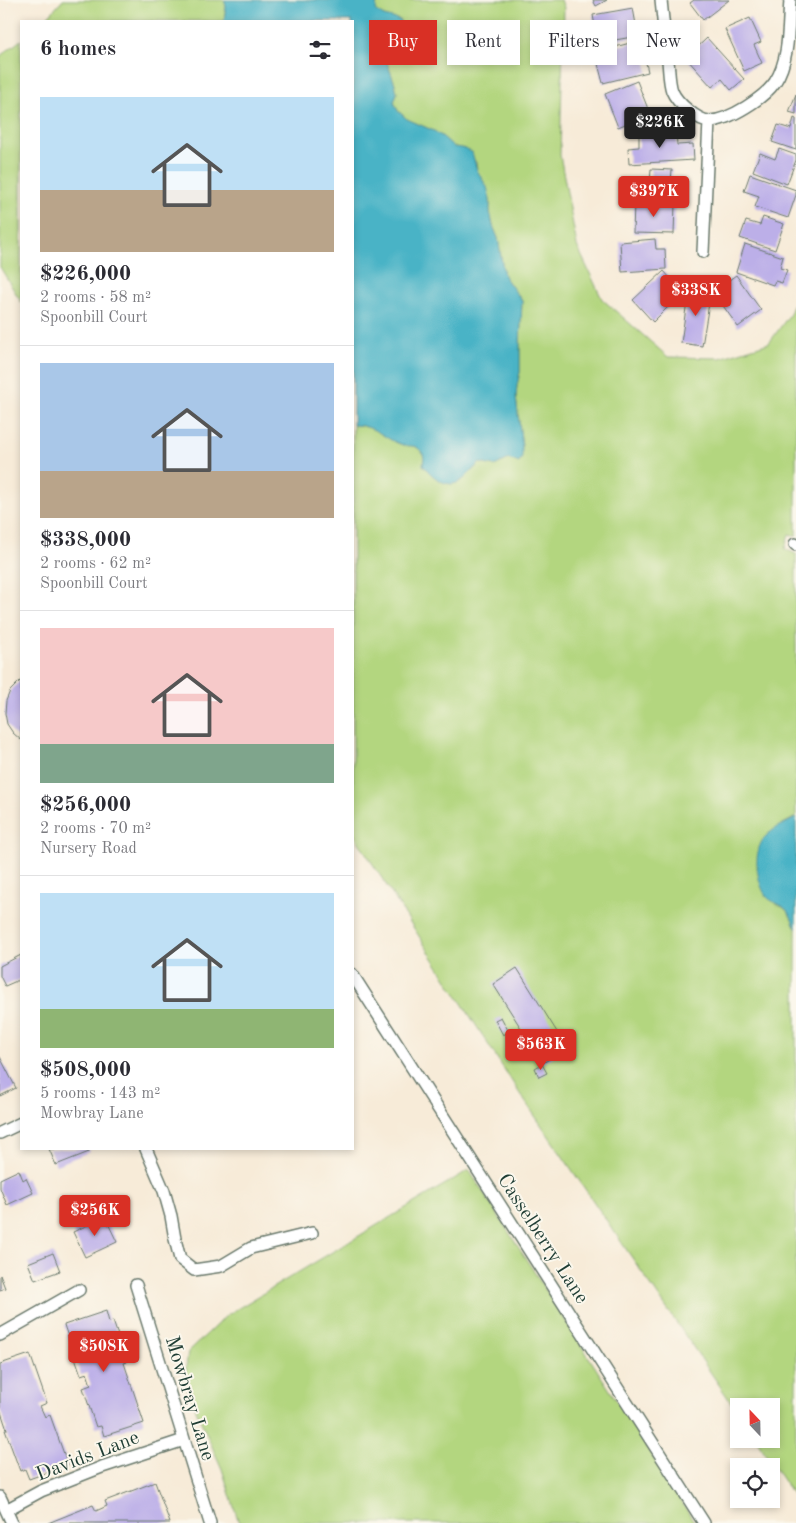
<!DOCTYPE html>
<meta charset="utf-8">
<style>
:root{--surface:#fff;--page:#f2f2f3;--text:#2b2b33;--muted:#7c7c81;--line:#e1e1e2;--accent:#d93025}
body{margin:0;font-family:"Old Standard TT",serif;background:var(--page);color:var(--text);height:100vh;display:flex;flex-direction:column;font-size:19px;white-space:nowrap}
*{box-sizing:border-box;margin:0}
p{font-size:16px;color:var(--muted)}
.icon{flex:none;width:28px;height:28px;fill:none;stroke:currentColor;stroke-width:2;stroke-linecap:round;stroke-linejoin:round}
.map{position:relative;flex:1;overflow:hidden}
.sheet{position:absolute;left:20px;top:20px;width:334px;height:1130px;display:flex;flex-direction:column;background:var(--surface);border-radius:0px;box-shadow:0 2px 8px #0003}
.sheet>*{flex:none}
.top-card{position:absolute;left:369px;top:20px;width:351px;height:45px;display:flex;gap:10px}
.needle{width:32px;rotate:338deg}
.buttons{position:absolute;left:730px;top:1398px;display:grid;gap:10px}
.buttons a{display:grid;place-items:center;width:50px;height:50px;border-radius:0px;background:var(--surface);box-shadow:0 2px 8px #0003;font-size:25px}
.price{position:absolute;translate:-50% -42px;padding:0 11px;border-radius:5px;background:var(--accent);color:#fff;font-size:16px;line-height:32px;filter:drop-shadow(0 1px 2px #0008)}
.price::after{content:'';position:absolute;left:50%;top:30px;width:15px;height:11px;margin-left:-8px;background:inherit;clip-path:polygon(0 0,100% 0,50% 100%)}
.price.on{background:#222;color:#fff}
ul{padding:0;list-style:none}
li{display:grid;align-content:center;gap:10px;height:265px;padding:0 20px}
li+li{border-top:1px solid var(--line)}
li span{display:grid;place-items:center;height:155px;border-radius:0px;color:#555}
li>.icon{margin-inline-start:auto}
span .icon{width:90px;height:90px;fill:#fffc;stroke-width:1}
li b{font-size:21px}
h2{display:flex;justify-content:space-between;align-items:center;height:60px;padding:0 20px;font-size:21px}
.chip{padding:0 18px;border-radius:0px;background:var(--surface);box-shadow:0 2px 8px #0003;font-size:18px;line-height:45px}
.chip.on{background:var(--accent);color:#fff}
.map>svg:first-child{display:block}
.green{fill:#b3d67f;stroke:#698a5a}
.water{fill:#49b3c6;stroke:#34787d}
.building{fill:#bcafe8}
.lines{fill:none;stroke-linecap:round;stroke-linejoin:round}
.street-casing{stroke:#6b7a6d;stroke-width:14}
.street{stroke:#fff;stroke-width:11}
.labels{text-anchor:middle;stroke-width:4;stroke-linejoin:round;paint-order:stroke}
.street-label{font-size:20px;fill:#1f3d34;stroke:#fbf7ec}
</style>
<div class="map">
<svg width="796" height="1523" viewBox="0 0 796 1523">
<rect width="100%" height="100%" fill="#fbf7ec"/>
<filter id="ink" filterUnits="userSpaceOnUse"><feTurbulence type="fractalNoise" baseFrequency=".02" numOctaves="2"/><feDisplacementMap in="SourceGraphic" scale="10" xChannelSelector="R" yChannelSelector="G"/><feConvolveMatrix kernelMatrix="1 2 1 2 8 2 1 2 1" color-interpolation-filters="sRGB"/></filter>
<filter id="wash" filterUnits="userSpaceOnUse"><feTurbulence type="fractalNoise" baseFrequency=".0096" numOctaves="4" result="noise"/><feDisplacementMap in="SourceGraphic" scale="20" xChannelSelector="R" yChannelSelector="G"/><feGaussianBlur stdDeviation="1.12" result="paint"/><feColorMatrix in="noise" values="0 0 0 0 0 0 0 0 0 0 0 0 0 0 0 0 0 1.4 0 .05"/><feComposite in="paint" operator="in"/></filter>
<g filter="url(#wash)">
<rect width="100%" height="100%" fill="#f7ebd8"/>
<path class="green" d="M63,0H224L226,6L224,21H44Z
M377,0H561L564,8L560,155L577,246L602,299L668,357L720,358L769,343L790,314L796,297V536L789,534L785,549L796,554V817L779,826L775,903C788,908 792,917 796,929V1500L756,1439H771V1406H739V1414L520,1094L353,833V425C376,425 384,439 403,445C409,446 415,444 420,450C425,455 424,459 423,465L427,470L459,482L480,463L494,466L509,459L522,447L516,397L517,385L520,372V344L522,301L504,276L498,238L493,226L490,212V199L477,170L476,162L462,148L454,147L443,137L434,131L407,119L398,111L394,102L397,93L395,84L386,60L385,52L390,30L394,29L402,31L400,20L384,16L375,11Z
M21,40V302L0,267V56Z
M469,1170L695,1523H239L222,1469L184,1383L188,1352L227,1315Z"/>
<path class="water" d="M224,0H377L376,11L384,16L400,20L403,31L394,29L390,30L385,52L386,60L395,84L397,93L394,102L398,111L407,119L434,131L443,137L454,147L462,148L472,152L477,170L487,187L490,199V212L493,226L498,238L504,276L522,301L520,344V372L517,385L516,397L522,447V457L519,463L509,459L494,466L480,463C473,468 467,478 459,482C445,489 431,475 423,465C424,459 425,455 420,450C415,444 409,447 403,445C383,439 376,425 353,425L352,21H224L226,6Z
M796,818V929C793,921 790,911 782,906C777,903 770,901 766,896C756,880 752,850 766,836C774,828 786,823 796,818Z"/>
<g id="blocks">
<path class="building" d="M593,0H607L596,6Z
M694,0H729L703,20L690,3Z
M633,8L638,36L598,43L593,15Z
M750,18L761,42L754,45L762,63L744,71L725,29Z
M707,38L744,79L731,90L722,79L712,87L686,58Z
M641,40L648,72L603,83L597,60L606,58L604,50Z
M637,81L650,114L618,127L605,94Z
M796,94V114L789,112Z
M794,118L796,119V150L772,142L778,125L791,129Z
M676,131L677,145L693,144L694,160L629,164L628,148L639,147V133Z
M779,149L796,155V160L787,184L753,171L760,153L775,159Z
M651,169L672,170L671,181H684L683,200L649,198Z
M750,174L796,190V195L788,218L755,207L759,196L744,191Z
M634,203L675,204L674,234L633,233Z
M763,217L784,224L775,250L740,238L746,221L760,225Z
M655,239L656,249H665L666,269L622,272L620,242Z
M745,244L783,257L780,268L787,270L782,283L775,281L773,285L736,272Z
M664,271L677,286L669,294L675,300L653,322L633,300Z
M736,275L761,310L738,327L719,300L724,296L718,288Z
M689,287L711,291L702,346L681,343Z
M21,680V740L13,733L7,724L5,713L6,701L10,691Z
M21,955V979L5,986L0,976V966Z
M517,968L567,1048L543,1063L493,984Z
M501,1017L509,1032L503,1035L495,1020Z
M0,1057L16,1088L0,1096Z
M542,1064L547,1073L539,1077L535,1068Z
M49,1149H88L89,1152L56,1165Z
M19,1170L23,1180L26,1178L33,1193L7,1205L0,1188V1179Z
M105,1217L117,1242L85,1257L73,1232Z
M53,1253L60,1271L35,1280L28,1263Z
M0,1275L5,1288L0,1290Z
M106,1311L109,1322L113,1321L127,1362L124,1363L144,1423L104,1436L101,1426L96,1427L83,1388L91,1385L87,1373L81,1375L64,1325Z
M30,1354L47,1403L40,1406L45,1417L50,1415L68,1465L29,1479L25,1469L20,1471L5,1430H7L0,1409V1364Z
M155,1482L170,1523H48L93,1505L96,1511L107,1506L105,1501Z"/>
</g>
</g>
<g filter="url(#ink)">
<use href="#blocks" fill-opacity="0" stroke="#6b7a6d" stroke-width="1"/>
<g class="lines">
<defs>
<path id="street" d="M661,0C663,20 665,41 668,61C669,70 669,83 672,91C677,103 698,121 710,121C730,120 764,98 775,82C790,59 788,26 790,0
M703,252L709,121
M795,544L796,545
M352,974L704,1523
M0,1133L21,1123
M146,1149L164,1191L171,1216L175,1239L180,1259L194,1270L221,1266L251,1248L312,1233
M136,1285L210,1523
M0,1335L79,1290
M0,1497L12,1523
M6,1510L41,1491L102,1467L184,1440"/>
</defs>
<use href="#street" class="street-casing"/>
<use href="#street" class="street"/>
</g>
</g>
<g class="labels">
<g class="street-label">
<text transform="translate(544 1238) rotate(57)" y="7">Casselberry Lane</text>
<text transform="translate(191 1398) rotate(73)" y="7">Mowbray Lane</text>
<text transform="translate(87 1455) rotate(-21)" y="7">Davids Lane</text>
</g>
</g>
</svg>
<div class="buttons">
<a><svg class="needle" viewBox="-14 -14 28 28"><path d="M0-13l5 13h-10z" fill="#e53935"/><path d="M0 13l5-13h-10z" fill="#7c7c81"/></svg></a>
<a><svg class="icon" aria-label="locate" viewBox="0 0 24 24"><circle cx="12" cy="12" r="6"/><path d="M12 2v4M12 18v4M2 12h4M18 12h4"/></svg></a>
</div>
<b class="price on" style="left:660px;top:149px">$226K</b>
<b class="price" style="left:654px;top:218px">$397K</b>
<b class="price" style="left:696px;top:317px">$338K</b>
<b class="price" style="left:541px;top:1071px">$563K</b>
<b class="price" style="left:95px;top:1237px">$256K</b>
<b class="price" style="left:104px;top:1373px">$508K</b>
<div class="top-card">
<a class="chip on">Buy</a>
<a class="chip">Rent</a>
<a class="chip">Filters</a>
<a class="chip">New</a>
</div>
<section class="sheet">
<h2>6 homes<svg class="icon" aria-label="filters" viewBox="0 0 24 24"><path d="M4 7h16M4 17h16"/><circle cx="9" cy="7" r="2"/><circle cx="15" cy="17" r="2"/></svg></h2>
<ul>
<li><span style="background:linear-gradient(#bfe0f5 60%,#b9a48a 0)"><svg class="icon" aria-label="home" viewBox="0 0 24 24"><path d="M3 11l9-7 9 7M6 9v11h12V9"/></svg></span><div><b>$226,000</b><p>2 rooms · 58 m²</p><p>Spoonbill Court</p></div></li>
<li><span style="background:linear-gradient(#a9c7e8 70%,#b9a48a 0)"><svg class="icon" aria-label="home" viewBox="0 0 24 24"><path d="M3 11l9-7 9 7M6 9v11h12V9"/></svg></span><div><b>$338,000</b><p>2 rooms · 62 m²</p><p>Spoonbill Court</p></div></li>
<li><span style="background:linear-gradient(#f6c9c9 75%,#7fa58c 0)"><svg class="icon" aria-label="home" viewBox="0 0 24 24"><path d="M3 11l9-7 9 7M6 9v11h12V9"/></svg></span><div><b>$256,000</b><p>2 rooms · 70 m²</p><p>Nursery Road</p></div></li>
<li><span style="background:linear-gradient(#bfe0f5 75%,#8fb573 0)"><svg class="icon" aria-label="home" viewBox="0 0 24 24"><path d="M3 11l9-7 9 7M6 9v11h12V9"/></svg></span><div><b>$508,000</b><p>5 rooms · 143 m²</p><p>Mowbray Lane</p></div></li>
</ul>
</section>
</div>
